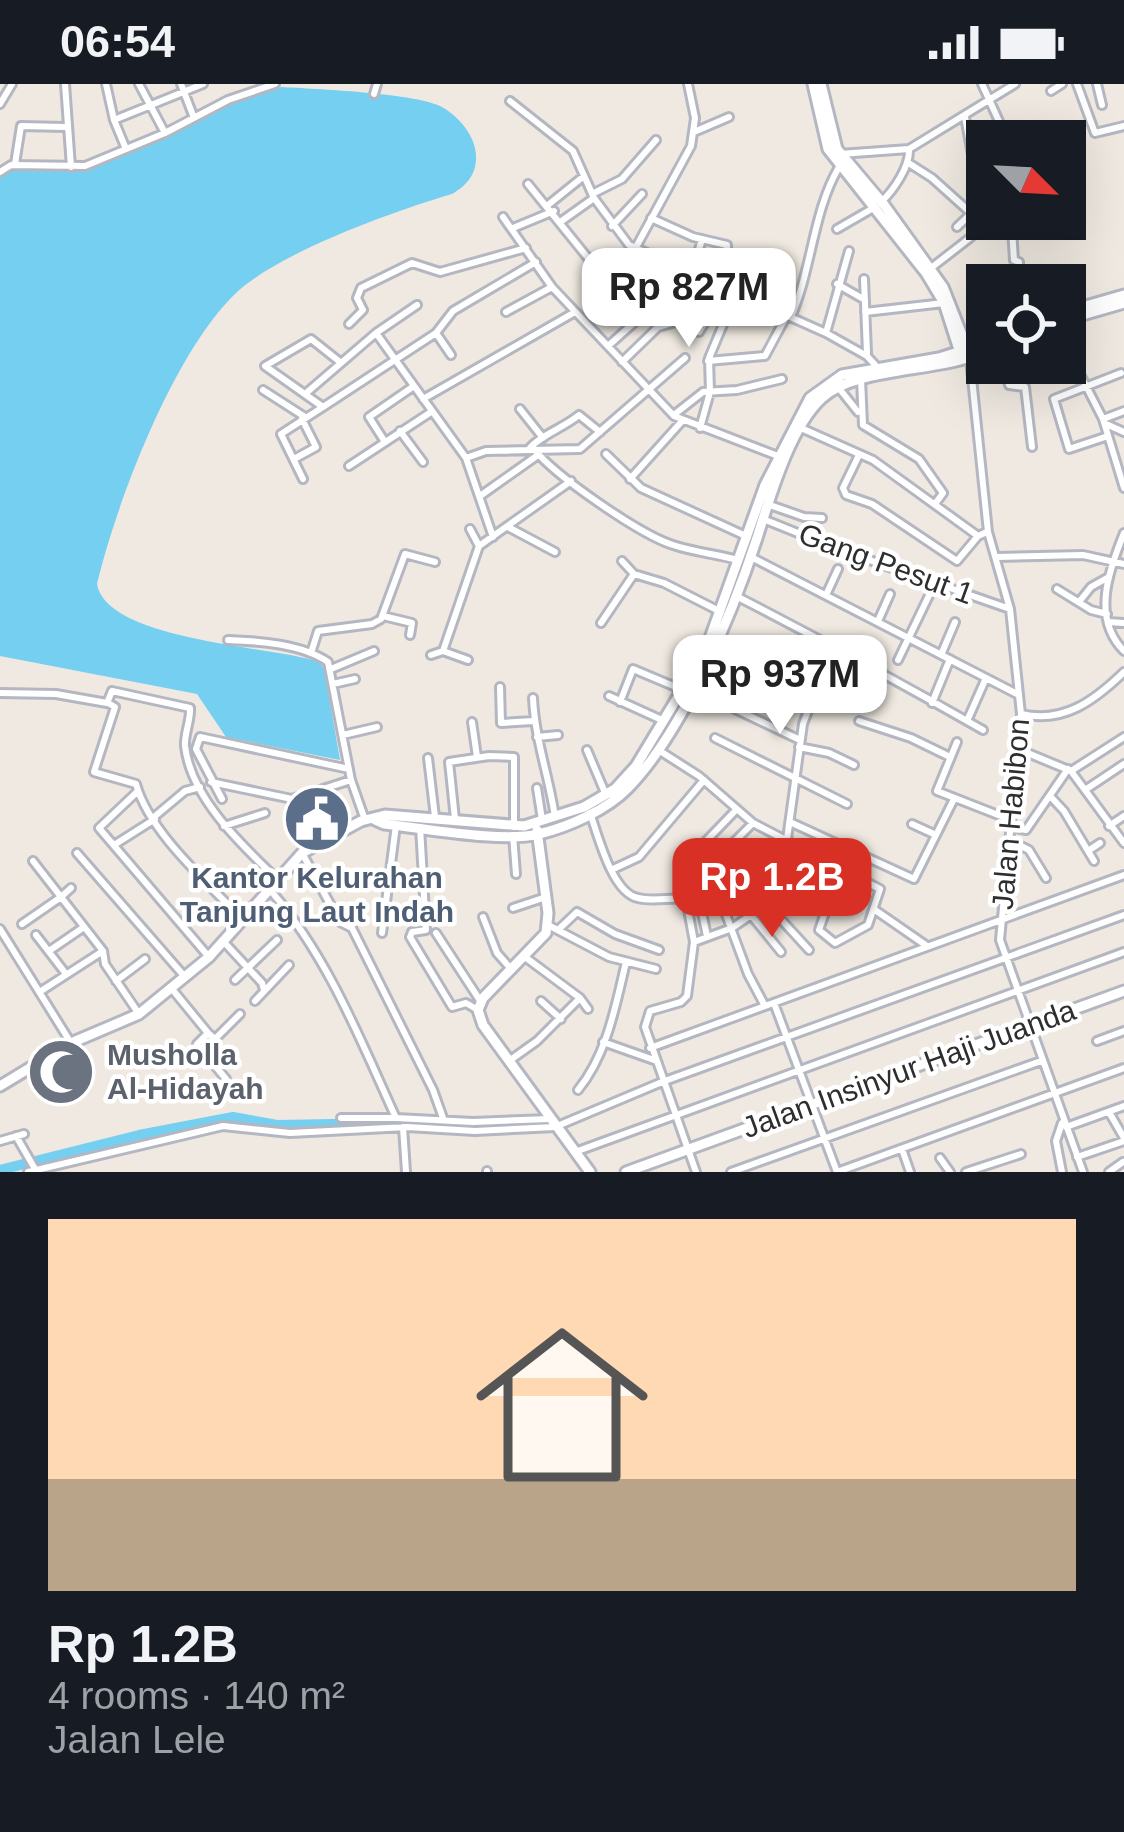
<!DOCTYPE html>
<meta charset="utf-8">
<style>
:root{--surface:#171b24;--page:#242831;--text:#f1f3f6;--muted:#9ea1a6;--accent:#d93025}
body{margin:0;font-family:Arial,sans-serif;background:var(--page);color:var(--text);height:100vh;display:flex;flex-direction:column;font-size:45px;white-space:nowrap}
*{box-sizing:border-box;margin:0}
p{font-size:39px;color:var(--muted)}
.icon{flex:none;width:66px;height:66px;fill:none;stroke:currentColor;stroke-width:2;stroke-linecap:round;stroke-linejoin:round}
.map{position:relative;height:1088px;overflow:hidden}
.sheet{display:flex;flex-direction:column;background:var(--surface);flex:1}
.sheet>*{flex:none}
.needle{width:78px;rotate:114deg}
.controls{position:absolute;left:966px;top:36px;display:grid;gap:24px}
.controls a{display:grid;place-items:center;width:120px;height:120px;border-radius:0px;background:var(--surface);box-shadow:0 12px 48px #0002;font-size:60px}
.price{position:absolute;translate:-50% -102px;padding:0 27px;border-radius:24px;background:#fff;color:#222;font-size:39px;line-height:78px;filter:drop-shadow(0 3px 6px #0008)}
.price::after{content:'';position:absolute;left:50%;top:72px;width:36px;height:27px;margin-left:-18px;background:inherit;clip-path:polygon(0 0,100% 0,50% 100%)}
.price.on{background:var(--accent);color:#fff}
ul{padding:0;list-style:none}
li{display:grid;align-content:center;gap:24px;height:636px;padding:0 48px}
li span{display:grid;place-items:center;height:372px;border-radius:0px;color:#555}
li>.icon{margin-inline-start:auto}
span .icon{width:216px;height:216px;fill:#fffc;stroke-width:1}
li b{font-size:51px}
.status{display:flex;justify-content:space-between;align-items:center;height:84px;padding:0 60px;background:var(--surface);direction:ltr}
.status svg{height:33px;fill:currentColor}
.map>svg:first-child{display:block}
.water{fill:#75cff0}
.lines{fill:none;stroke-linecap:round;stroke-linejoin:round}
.river{stroke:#75cff0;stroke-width:10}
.street-casing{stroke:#b4b7c1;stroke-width:12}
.secondary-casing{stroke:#b4b7c1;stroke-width:15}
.street{stroke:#fff;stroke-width:6}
.secondary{stroke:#fff;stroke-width:9}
.labels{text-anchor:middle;stroke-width:9;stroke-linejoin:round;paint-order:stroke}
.street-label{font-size:30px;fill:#2e2e2e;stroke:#fff}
.service-label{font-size:30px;font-weight:bold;fill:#4e5e75;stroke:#fff}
.worship-label{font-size:30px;font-weight:bold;fill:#5b616d;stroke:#fff;text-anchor:start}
</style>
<div class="status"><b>06:54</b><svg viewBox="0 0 49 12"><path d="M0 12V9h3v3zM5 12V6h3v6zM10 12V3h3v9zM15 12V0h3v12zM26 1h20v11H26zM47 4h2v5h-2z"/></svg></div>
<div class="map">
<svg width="1124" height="1088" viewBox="0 0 1124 1088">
<rect width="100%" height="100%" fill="#efe9e1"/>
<path class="water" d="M281,3C316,5 412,9 440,22C458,31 477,53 476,74C476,91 466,102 452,110C394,127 277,169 235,210C173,270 117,417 97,500C107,557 273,562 319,578L324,584L340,676L226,653L197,610L0,572V92L9,84L84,85L176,47L235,16Z"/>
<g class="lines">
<path class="river" d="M0,1086L139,1051L233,1033L277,1041L391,1039L475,1043L543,1039"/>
<defs>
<path id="street" d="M65,0L71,83
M106,0L114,36L126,65
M139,0L165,49
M181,0L194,34
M982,0L1008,57
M1077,0L1095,49L1124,42
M1097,0L1102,21
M1051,7L1062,0
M374,10L377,0
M510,17L573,67L594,114L629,161L826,249L867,272L877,283
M0,20L12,0
M114,36L203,0
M694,48L729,33
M840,70L909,65L1015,0
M907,78L932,94L972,130
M15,80L21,42L65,43
M0,88L11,81L85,82L165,49L228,16L275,0
M528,100L609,200L643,168
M592,110L622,95L656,56
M881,118C894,106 910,82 909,65
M548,121L584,92
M503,133L552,203L674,332L778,372
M651,134L693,153L727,161L728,202
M989,135L990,146L1012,145L1014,176L1019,178V201
M563,136L594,114
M612,142L642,110
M957,143L978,123L980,114L965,33
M513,144L554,127
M837,145L875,123
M635,165L691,62L695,34L688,0
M931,184L971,153
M692,190L702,155
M864,195L867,269
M609,200L644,227
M837,200L865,216
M763,219L773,192
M506,228L552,203
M865,228L944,219
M791,233C812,185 813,127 839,83
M349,240L363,226L357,214L361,204L412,179L440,188L526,164
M699,248L727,203
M376,249L466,374L486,367L580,365L685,274
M436,249L451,271
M826,249L849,167
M1065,261L1103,335L1124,404
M608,262L637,236L676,184
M970,275L988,448L1010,525L1021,630L1000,856L1083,1088
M708,277L765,272L787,231
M340,278L311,255L265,282L323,323L436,249L453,227L536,178
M622,278L658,243L675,238L699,193
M1003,279L1009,301L1025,303L1032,363
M861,295L863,341L919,375L943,409L935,420
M838,303L858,328
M263,306L305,333
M305,310L376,249L417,221
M423,315L575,228
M520,325L543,354
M675,330L703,308L737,306L782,295
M1103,335L1124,327
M1106,340L1124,348
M700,344L710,308L709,274L737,207
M801,344L873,376L978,452
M400,347L423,378
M1108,352L1069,365L1054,315L1121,289
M385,358L369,333L414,302
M529,365C539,352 565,343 579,331L600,348
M534,365C555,392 641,451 673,461C694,468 716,470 738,476
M606,370L641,404L748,453
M859,371L843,404L846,411L872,420L957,477L978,452L987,448
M466,374L493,453
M294,375L316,363L302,335
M349,382L431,328
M303,395L281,350L323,323
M630,395L683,336
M480,412L538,371
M767,420L804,433L822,434
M763,435L835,464L1010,525
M508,443L555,468
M470,445L479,462
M1124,449C1109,486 1091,534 1124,567
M751,473L1019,611
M997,473L1083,471L1124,480
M622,477L634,490L664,499L721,528
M1057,505L1091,526L1107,530
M826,511L838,485
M736,512C820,555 901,599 983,646
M1079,518L1091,503L1107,494
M383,532L412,539L410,551
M878,537L890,510
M1108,538L1124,539
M601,539L634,490
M228,556C259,557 302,560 328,578L351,696L365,736
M718,559L816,602
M443,567L479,462L571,397
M311,569L318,547L372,540L381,535L405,470L435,478
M431,571L443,567L468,576
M941,571L955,538
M898,576L935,499
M331,585L374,567
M333,600L355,595
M747,602L759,578
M500,603L501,639L533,637
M0,609L56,610L107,619L112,607L190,624C191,636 184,650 185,662C191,715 243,762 279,797
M781,611L809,620
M609,612L664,637
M533,614C535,656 549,692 555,733
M620,618L633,585L683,606
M108,619L115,623L94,688L136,700C149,748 207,798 241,834
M932,619L950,575
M735,625L800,656
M1021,630C1064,640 1095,616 1124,588
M859,637L911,654L950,673
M967,637L986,594
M472,638L477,673
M343,651L377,643
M537,653L558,651
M715,654L847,720
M957,658L937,707L1011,736
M799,663L829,669L854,681
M1018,665L1071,687L1124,759
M587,666L606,711
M660,667L699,692L753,739L880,805L868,841L835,859L819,846L840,785
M428,674L435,733
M1071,687L1124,653
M211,698L292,715L351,696
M537,704L542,736
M1085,706L1124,680
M138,707L99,744L209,873
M1050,712L1064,727L1094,777
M222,715L196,665L200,653L349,685
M590,729C598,751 612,809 638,814C653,818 672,813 686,815L694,858L687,912L681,918L650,927L645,943L696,1088
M154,733L185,707L200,703
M455,735L449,678L489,672L514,673V743
M792,739L914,795L954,715
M912,740L936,751
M224,742L265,729
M1109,742L1124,732
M420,743L426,846L412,848L410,853L452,923L466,919L478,926
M1010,743L1026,746L1068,685
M513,751L516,790
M1009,756L1029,766L1046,794
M114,761L155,735
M1088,767L1100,759
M77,769L185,893
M302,769L340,838L352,844L433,1006L443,1034
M33,777L103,867L105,880L139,930
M682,782L735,727
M611,786L639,773L704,696
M730,796L760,823
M800,797L811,772
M779,801L806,826
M271,807C328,873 360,955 396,1034L473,1038L549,1035
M684,812L685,796L700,792L753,739
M61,813L71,804
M699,815L707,852
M721,817L748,890L765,922
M765,818L809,866
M513,824L546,813
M875,826L927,862
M751,831L781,868
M483,833L497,869L512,886
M22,840L61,813
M548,841L609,873L656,885
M0,845L71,959
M558,846L577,828L615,850L659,866
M382,849L396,741
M436,849L481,918
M36,851L66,890
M223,857L262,899L264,906
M694,858L732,844L751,831L781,798L803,640L833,561
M49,867L84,843
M525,873L580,914L588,925
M235,896L277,856
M116,897L145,875
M172,905L208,949L197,960L226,995
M41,907L103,867
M255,917L289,881
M541,917L561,935
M774,919L837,1088
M208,949L215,955L240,930
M1097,957L1124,947
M603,958L654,976
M650,964L1124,791
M509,977L537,957L580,914
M578,1006C607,971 616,920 626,878
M1109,1028L1124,1054
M341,1034H396
M1062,1039L1056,1057L1062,1088
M403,1043L406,1088
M1066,1043L1124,1022
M16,1052L35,1085
M0,1057L24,1050
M902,1065L910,1088
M575,1068L1124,868
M1077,1073L1124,1057
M940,1074L950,1088
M487,1087V1088
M28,1088L223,1042L290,1049L407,1043L475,1047L555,1043L662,998L1124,831
M731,1088L1041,977
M837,1088L1124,984
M966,1088L1021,1070
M1109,1088L1123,1078"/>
<path id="secondary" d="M813,0L828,65L926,189L944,219L961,272
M821,0L837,65L885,122L943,203L969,269
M1065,228L1124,211
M1065,236L1124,219
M375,736L384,740C425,744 501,759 539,750C568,743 607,726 628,704C684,646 732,531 757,454C770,413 790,343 822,314C857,282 939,289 987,267
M537,746L548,829L546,849L483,914L478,926L483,941L590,1088
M0,1002L71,959L139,930L209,873L302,769L361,737L385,731L524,742L584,723L615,705L636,682L705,568L765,401L810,314L842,291L939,274L987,259
M626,1088L1124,907"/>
</defs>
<use href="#street" class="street-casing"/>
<use href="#secondary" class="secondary-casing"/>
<use href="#street" class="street"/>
<use href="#secondary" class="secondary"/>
</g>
<defs>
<symbol id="civic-disc" viewBox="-11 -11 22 22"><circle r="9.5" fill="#5c6f8a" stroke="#fff"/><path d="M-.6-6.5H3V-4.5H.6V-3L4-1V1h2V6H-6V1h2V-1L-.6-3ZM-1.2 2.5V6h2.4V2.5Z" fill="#fff"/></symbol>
<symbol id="mosque-disc" viewBox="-11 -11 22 22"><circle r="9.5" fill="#6b7280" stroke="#fff"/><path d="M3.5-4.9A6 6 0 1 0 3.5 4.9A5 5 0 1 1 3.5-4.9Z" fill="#fff"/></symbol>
</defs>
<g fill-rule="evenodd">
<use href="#civic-disc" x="279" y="697" width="76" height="76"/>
<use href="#mosque-disc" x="23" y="950" width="76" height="76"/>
</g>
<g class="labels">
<g class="street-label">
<text transform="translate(886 480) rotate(20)" y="10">Gang Pesut 1</text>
<text transform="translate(1011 730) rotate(-85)" y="10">Jalan Habibon</text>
<text transform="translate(909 985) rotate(-20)" y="10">Jalan Insinyur Haji Juanda</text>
</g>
<g class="service-label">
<text x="317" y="804">Kantor Kelurahan<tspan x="317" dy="34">Tanjung Laut Indah</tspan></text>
</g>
<g class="worship-label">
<text x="107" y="981">Musholla<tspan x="107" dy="34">Al-Hidayah</tspan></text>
</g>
</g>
</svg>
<div class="controls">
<a><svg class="needle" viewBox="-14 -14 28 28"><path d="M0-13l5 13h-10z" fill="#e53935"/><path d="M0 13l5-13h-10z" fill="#9ea1a6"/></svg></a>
<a><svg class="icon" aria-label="locate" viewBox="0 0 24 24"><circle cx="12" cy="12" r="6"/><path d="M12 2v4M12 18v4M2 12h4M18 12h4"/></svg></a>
</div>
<b class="price" style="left:689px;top:266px">Rp 827M</b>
<b class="price" style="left:780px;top:653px">Rp 937M</b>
<b class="price on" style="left:772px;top:856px">Rp 1.2B</b>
</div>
<section class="sheet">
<ul>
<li><span style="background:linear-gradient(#ffd9b3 70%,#b9a48a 0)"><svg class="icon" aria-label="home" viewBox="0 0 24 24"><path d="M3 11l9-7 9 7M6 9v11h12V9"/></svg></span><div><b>Rp 1.2B</b><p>4 rooms · 140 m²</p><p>Jalan Lele</p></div></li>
</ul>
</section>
